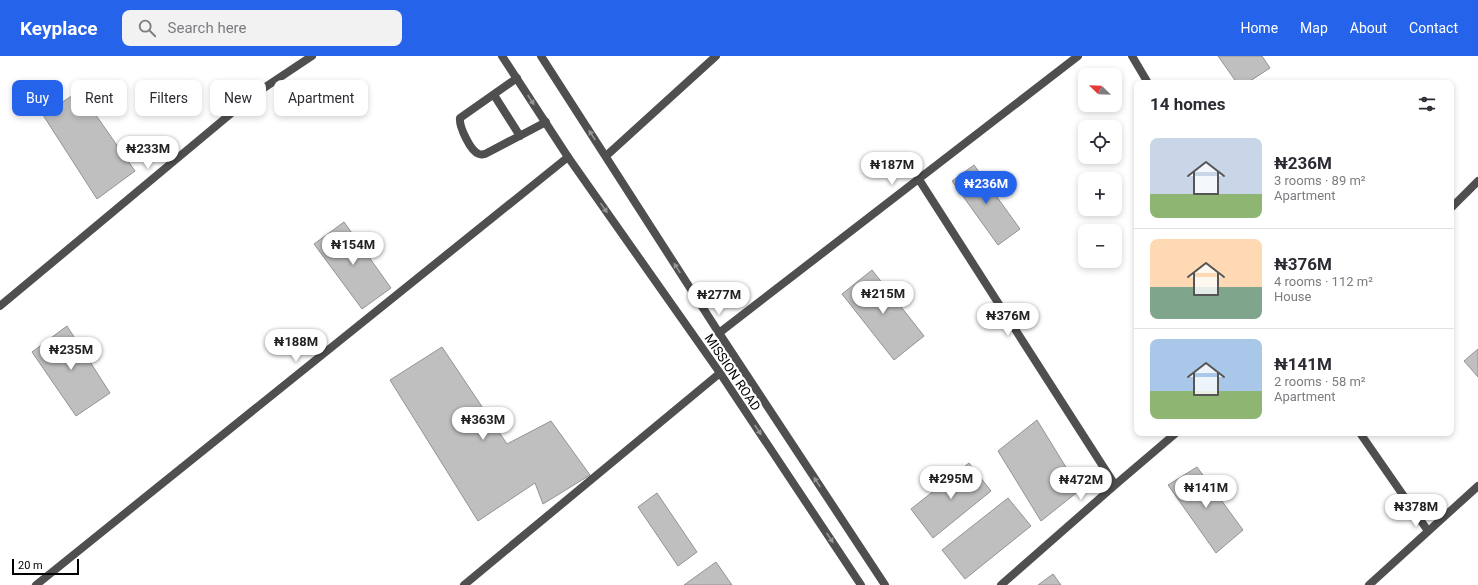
<!DOCTYPE html>
<meta charset="utf-8">
<style>
:root{--surface:#fff;--page:#f2f2f3;--text:#2b2b33;--muted:#7c7c81;--line:#e1e1e2;--accent:#2563eb}
body{margin:0;font-family:Roboto,sans-serif;background:var(--page);color:var(--text);height:100vh;display:flex;flex-direction:column;font-size:15px;white-space:nowrap}
*{box-sizing:border-box;margin:0}
p{font-size:13px;color:var(--muted)}
.icon{flex:none;width:22px;height:22px;fill:none;stroke:currentColor;stroke-width:2;stroke-linecap:round;stroke-linejoin:round}
.map{position:relative;flex:1;overflow:hidden}
.sheet{position:absolute;left:1134px;top:24px;width:320px;height:356px;display:flex;flex-direction:column;background:var(--surface);border-radius:8px;box-shadow:0 2px 6px #0003}
.sheet>*{flex:none}
.hud{position:absolute;left:12px;top:24px;width:380px;height:36px;display:flex;gap:8px}
.needle{width:26px;rotate:293deg}
.tools{position:absolute;left:1078px;top:12px;display:grid;gap:8px}
.tools a{display:grid;place-items:center;width:44px;height:44px;border-radius:8px;background:var(--surface);box-shadow:0 2px 6px #0003;font-size:20px}
.scale{position:absolute;left:12px;bottom:10px;width:67px;box-sizing:border-box;padding-left:4px;border:2px solid #000;border-top:0;font-size:11px;line-height:14px;white-space:nowrap;color:#000;-webkit-text-stroke:3px #fff;paint-order:stroke}
.price{position:absolute;translate:-50% -34px;padding:0 9px;border-radius:14px;background:#fff;color:#222;font-size:13px;line-height:26px;filter:drop-shadow(0 1px 2px #0008)}
.price::after{content:'';position:absolute;left:50%;top:24px;width:12px;height:9px;margin-left:-6px;background:inherit;clip-path:polygon(0 0,100% 0,50% 100%)}
.price.active{background:var(--accent);color:#fff}
ul{padding:0;list-style:none}
li{display:flex;align-items:center;gap:12px;height:100px;padding:0 16px}
li+li{border-top:1px solid var(--line)}
li span{display:grid;place-items:center;flex:none;width:112px;height:80px;border-radius:8px;color:#555}
li>.icon{margin-inline-start:auto}
span .icon{width:48px;height:48px;fill:#fffc;stroke-width:1}
li b{font-size:17px}
h2{display:flex;justify-content:space-between;align-items:center;height:48px;padding:0 16px;font-size:17px}
.chip{padding:0 14px;border-radius:8px;background:var(--surface);box-shadow:0 2px 6px #0003;font-size:14px;line-height:36px}
.chip.active{background:var(--accent);color:#fff}
header{display:flex;align-items:center;gap:24px;box-sizing:border-box;height:56px;padding:0 20px;background:var(--accent);color:#fff}
header strong{font-size:19px}
nav{display:flex;gap:22px;margin-inline-start:auto;font-size:14px}
.search{width:280px;height:36px;background:var(--page);display:flex;align-items:center;gap:10px;box-sizing:border-box;padding:0 14px;border-radius:8px;color:var(--muted);font-size:15px}
.map>svg:first-child{display:block}
.building{fill:#bfbfbf;stroke:#939393}
.lines{fill:none;stroke-linecap:round;stroke-linejoin:round}
.service{stroke:#4f4f4f;stroke-width:8}
.minor{stroke:#4f4f4f;stroke-width:8}
.tertiary{stroke:#4f4f4f;stroke-width:8}
.oneway{fill:#959595}
.labels{text-anchor:middle;stroke-width:4;stroke-linejoin:round;paint-order:stroke}
.street-label{font-size:13px;fill:#000;stroke:#fff}
</style>
<header>
<strong>Keyplace</strong>
<div class="search"><svg class="icon" aria-label="search" viewBox="0 0 24 24"><circle cx="10" cy="10" r="6"/><path d="M15 15l6 6"/></svg>Search here</div>
<nav><a>Home</a><a>Map</a><a>About</a><a>Contact</a></nav>
</header>
<div class="map">
<svg width="1478" height="529" viewBox="0 0 1478 529">
<rect width="100%" height="100%" fill="#fff"/>
<path class="building" d="M1218,0H1262L1270,12L1247,27H1237Z
M79,35L135,115L97,143L43,59Z
M974,109L1020,173L998,189L952,125Z
M344,166L391,232L362,253L314,188Z
M872,214L924,280L894,304L842,238Z
M67,270L110,337L76,360L32,296Z
M442,291L507,388L551,365L590,419L543,448L535,427L478,465L390,324Z
M1478,293V321L1464,305Z
M1037,364L1080,434L1041,465L998,395Z
M969,407L991,435L933,482L911,453Z
M1197,411L1243,474L1216,497L1168,429Z
M657,437L697,496L678,510L638,451Z
M1008,442L1031,470L965,523L942,494Z
M716,506L732,529H684Z
M1053,518L1061,529H1038Z"/>
<g class="lines">
<path class="service" d="M517,22L460,62C459,70 470,95 479,98C481,99 483,98 485,98L546,66
M494,39L520,80
M606,100L716,0"/>
<path class="minor" d="M1132,0L1148,27
M918,122L1115,429
M1451,152L1478,125
M0,250L252,40L312,0
M719,277L1078,0
M1360,377L1428,475
M36,529L568,101
M464,529L720,317
M1001,529L1115,429L1176,377
M1369,529L1478,430"/>
<path class="tertiary" d="M502,0L568,101L720,317L861,529
M541,0L719,277L885,529"/>
</g>
<defs><path id="oneway-solid" d="M-6-.8H1V-3.2L6.5 0L1 3.2V.8H-6Z"/></defs>
<g class="oneway">
<use href="#oneway-solid" transform="translate(531 44) rotate(57)"/>
<use href="#oneway-solid" transform="translate(592 79) rotate(-123)"/>
<use href="#oneway-solid" transform="translate(604 152) rotate(55)"/>
<use href="#oneway-solid" transform="translate(677 212) rotate(-123)"/>
<use href="#oneway-solid" transform="translate(758 374) rotate(56)"/>
<use href="#oneway-solid" transform="translate(817 426) rotate(-123)"/>
<use href="#oneway-solid" transform="translate(830 482) rotate(56)"/>
</g>
<g class="labels">
<g class="street-label">
<text transform="translate(733 316) rotate(56)" y="5">MISSION ROAD</text>
</g>
</g>
</svg>
<div class="tools">
<a><svg class="needle" viewBox="-14 -14 28 28"><path d="M0-13l5 13h-10z" fill="#e53935"/><path d="M0 13l5-13h-10z" fill="#7c7c81"/></svg></a>
<a><svg class="icon" aria-label="locate" viewBox="0 0 24 24"><circle cx="12" cy="12" r="6"/><path d="M12 2v4M12 18v4M2 12h4M18 12h4"/></svg></a>
<a>+</a>
<a>−</a>
</div>
<div class="scale">20 m</div>
<b class="price" style="left:148px;top:114px">₦233M</b>
<b class="price" style="left:892px;top:130px">₦187M</b>
<b class="price active" style="left:986px;top:149px">₦236M</b>
<b class="price" style="left:353px;top:210px">₦154M</b>
<b class="price" style="left:883px;top:259px">₦215M</b>
<b class="price" style="left:719px;top:260px">₦277M</b>
<b class="price" style="left:1008px;top:281px">₦376M</b>
<b class="price" style="left:296px;top:307px">₦188M</b>
<b class="price" style="left:71px;top:315px">₦235M</b>
<b class="price" style="left:483px;top:385px">₦363M</b>
<b class="price" style="left:951px;top:444px">₦295M</b>
<b class="price" style="left:1081px;top:445px">₦472M</b>
<b class="price" style="left:1206px;top:453px">₦141M</b>
<b class="price" style="left:1416px;top:472px">₦378M</b>
<div class="hud">
<a class="chip active">Buy</a>
<a class="chip">Rent</a>
<a class="chip">Filters</a>
<a class="chip">New</a>
<a class="chip">Apartment</a>
</div>
<section class="sheet">
<h2>14 homes<svg class="icon" aria-label="filters" viewBox="0 0 24 24"><path d="M4 7h16M4 17h16"/><circle cx="9" cy="7" r="2"/><circle cx="15" cy="17" r="2"/></svg></h2>
<ul>
<li><span style="background:linear-gradient(#c9d6e8 70%,#8fb573 0)"><svg class="icon" aria-label="home" viewBox="0 0 24 24"><path d="M3 11l9-7 9 7M6 9v11h12V9"/></svg></span><div><b>₦236M</b><p>3 rooms · 89 m²</p><p>Apartment</p></div></li>
<li><span style="background:linear-gradient(#ffd9b3 60%,#7fa58c 0)"><svg class="icon" aria-label="home" viewBox="0 0 24 24"><path d="M3 11l9-7 9 7M6 9v11h12V9"/></svg></span><div><b>₦376M</b><p>4 rooms · 112 m²</p><p>House</p></div></li>
<li><span style="background:linear-gradient(#a9c7e8 65%,#8fb573 0)"><svg class="icon" aria-label="home" viewBox="0 0 24 24"><path d="M3 11l9-7 9 7M6 9v11h12V9"/></svg></span><div><b>₦141M</b><p>2 rooms · 58 m²</p><p>Apartment</p></div></li>
</ul>
</section>
</div>
